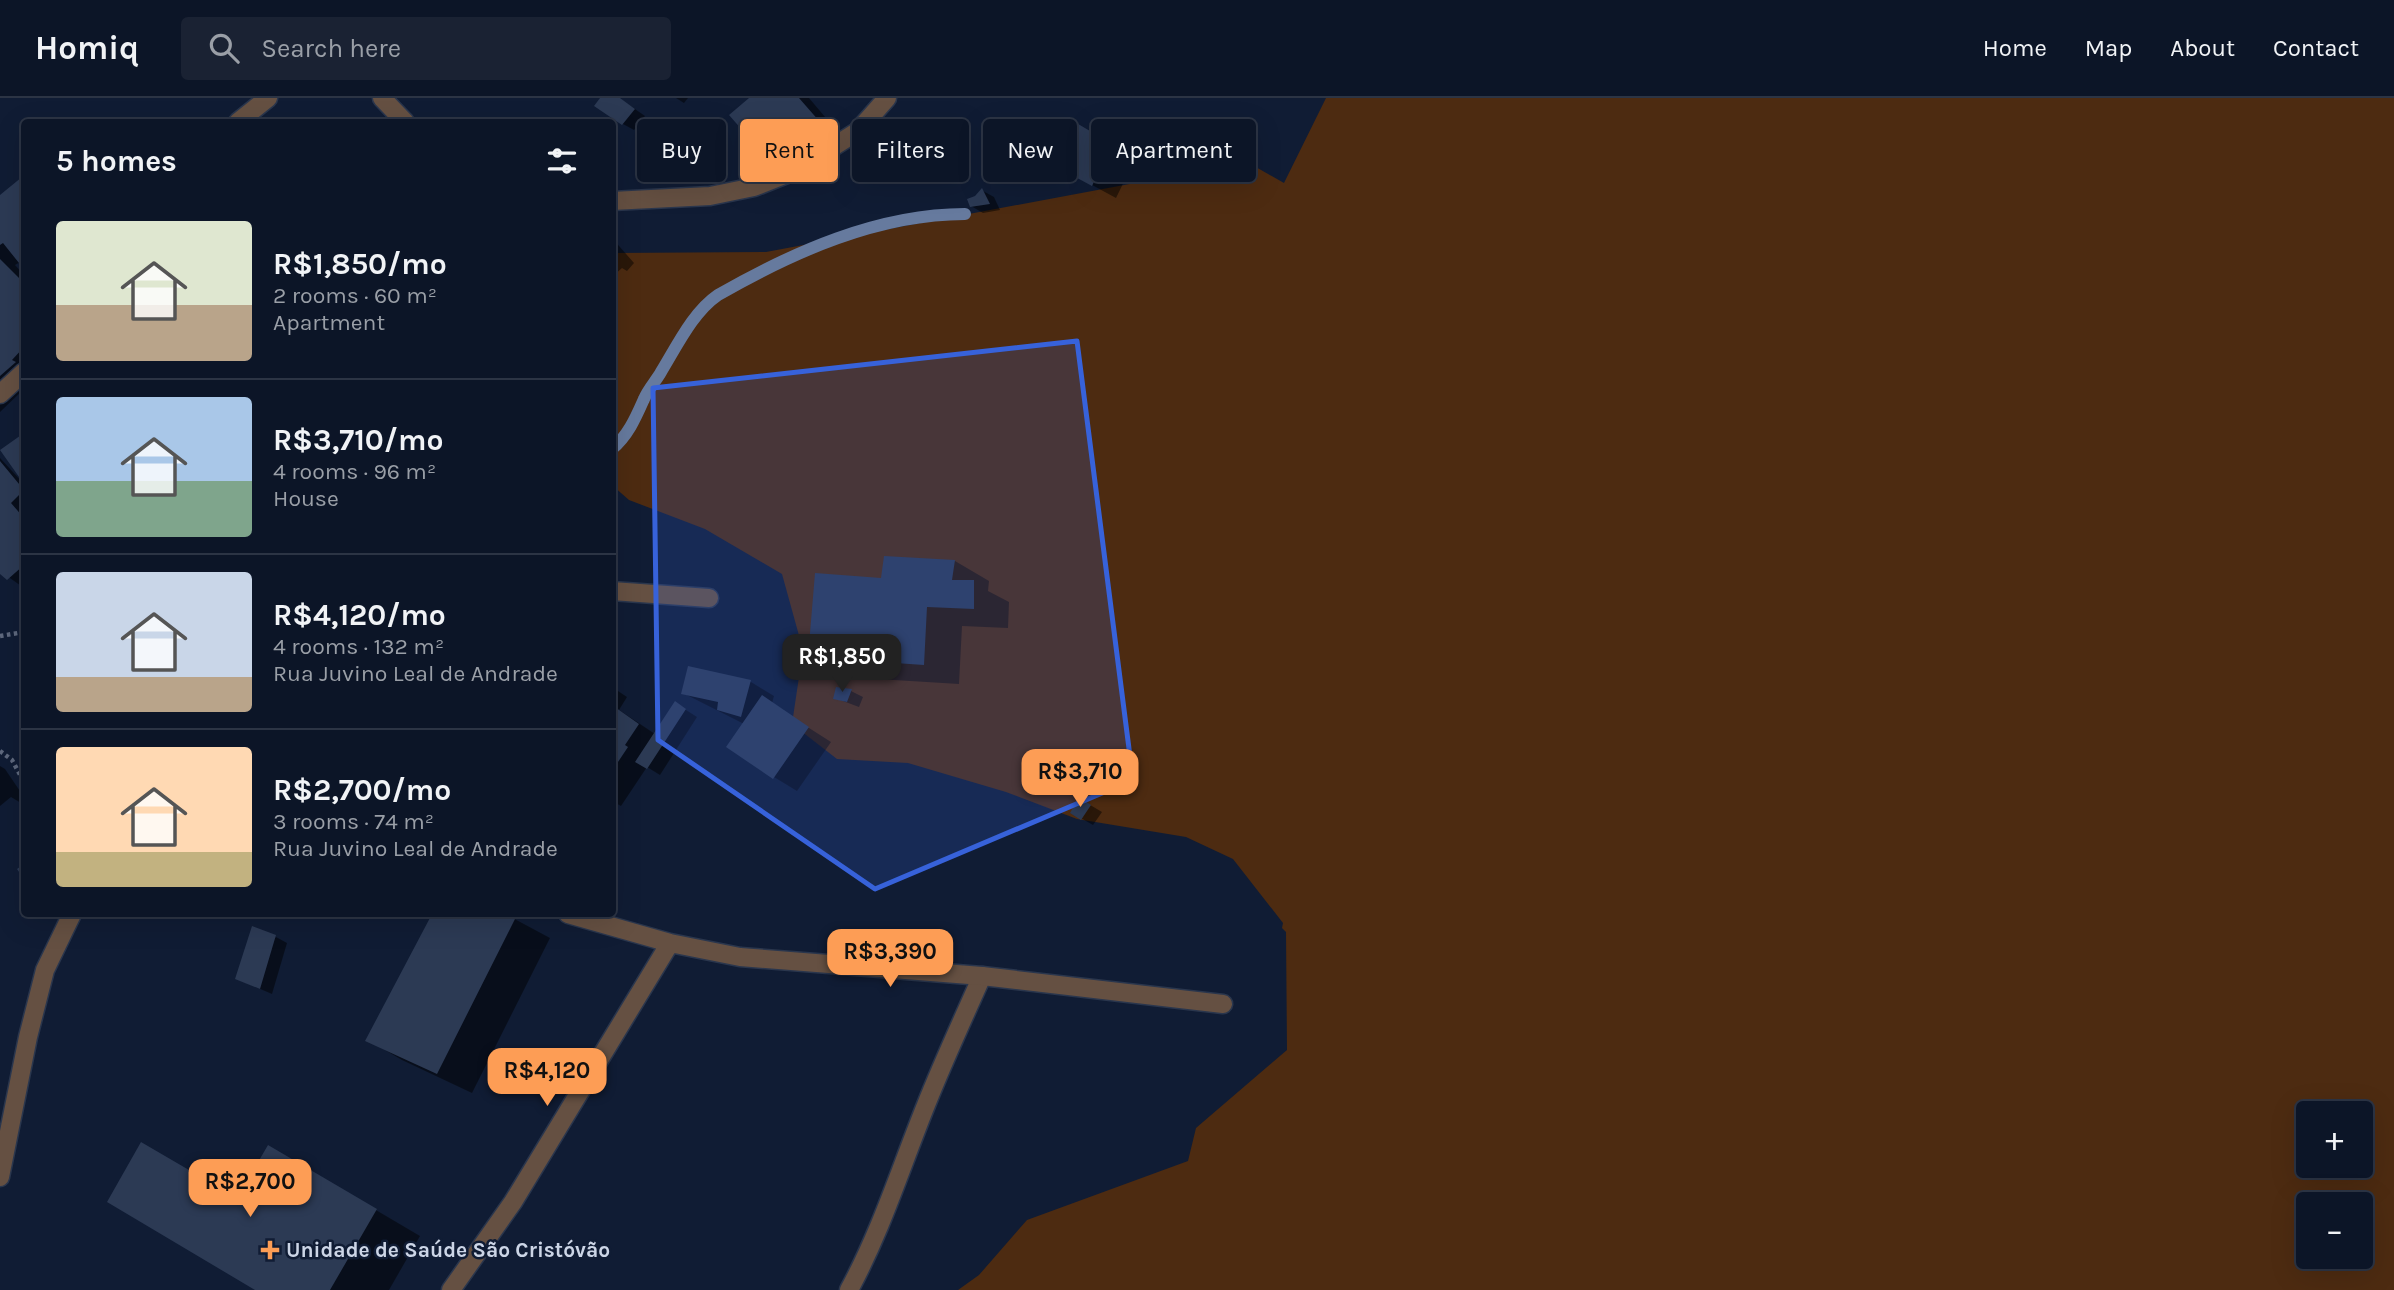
<!DOCTYPE html>
<meta charset="utf-8">
<style>
:root{--surface:#0c1527;--page:#1a2233;--text:#f1f3f6;--muted:#9a9fa7;--line:#2c3444;--accent:#fd9d55}
body{margin:0;font-family:Karla,sans-serif;background:var(--page);color:var(--text);height:100vh;display:flex;flex-direction:column;font-size:26px;white-space:nowrap}
*{box-sizing:border-box;margin:0}
p{font-size:23px;color:var(--muted)}
.icon{flex:none;width:38px;height:38px;fill:none;stroke:currentColor;stroke-width:2;stroke-linecap:round;stroke-linejoin:round}
.map{position:relative;flex:1;overflow:hidden}
.drawer{position:absolute;left:21px;top:21px;width:595px;height:798px;display:flex;flex-direction:column;background:var(--surface);border-radius:7px;box-shadow:0 7px 28px #0002,0 0 0 2px var(--line)}
.drawer>*{flex:none}
.top-card{position:absolute;left:637px;top:21px;width:665px;height:63px;display:flex;gap:14px}
.tools{position:absolute;left:2296px;top:1003px;display:grid;gap:14px}
.tools a{display:grid;place-items:center;width:77px;height:77px;border-radius:7px;background:var(--surface);box-shadow:0 7px 28px #0002,0 0 0 2px var(--line);font-size:35px}
.price{position:absolute;translate:-50% -60px;padding:0 16px;border-radius:14px;background:var(--accent);color:#111;font-size:23px;line-height:46px;filter:drop-shadow(0 2px 4px #0008)}
.price::after{content:'';position:absolute;left:50%;top:42px;width:21px;height:16px;margin-left:-10px;background:inherit;clip-path:polygon(0 0,100% 0,50% 100%)}
.price.current{background:#222;color:#fff}
ul{padding:0;list-style:none}
li{display:flex;align-items:center;gap:21px;height:175px;padding:0 35px}
li+li{border-top:2px solid var(--line)}
li span{display:grid;place-items:center;flex:none;width:196px;height:140px;border-radius:7px;color:#555}
li>.icon{margin-inline-start:auto}
span .icon{width:84px;height:84px;fill:#fffc;stroke-width:1}
li b{font-size:30px}
h2{display:flex;justify-content:space-between;align-items:center;height:84px;padding:0 35px;font-size:30px}
.chip{padding:0 24px;border-radius:7px;background:var(--surface);box-shadow:0 7px 28px #0002,0 0 0 2px var(--line);font-size:24px;line-height:63px}
.chip.current{background:var(--accent);color:#111}
header{display:flex;align-items:center;gap:42px;box-sizing:border-box;height:98px;padding:0 35px;background:var(--surface);border-bottom:2px solid var(--line)}
header strong{font-size:33px}
nav{display:flex;gap:38px;margin-inline-start:auto;font-size:24px}
.search{width:490px;height:63px;background:var(--page);display:flex;align-items:center;gap:18px;box-sizing:border-box;padding:0 24px;border-radius:7px;color:var(--muted);font-size:26px}
.map>svg:first-child{display:block}
.green{fill:#4d2b11;fill-rule:evenodd}
.shadow{fill:#0007}
.lines{fill:none;stroke-linecap:round;stroke-linejoin:round}
.stream{stroke:#667a9e;stroke-width:12}
.building{fill:#2c3a54}
.service-casing{stroke:#2a364d;stroke-width:21}
.minor-casing{stroke:#2a364d;stroke-width:21}
.path{stroke:#5e687d;stroke-width:4.5;stroke-dasharray:3.5 3.5;stroke-linecap:butt}
.service{stroke:#655042;stroke-width:18}
.minor{stroke:#655042;stroke-width:18}
.marked{fill:#3762da;fill-opacity:0.2;stroke:#3762da;stroke-width:5;stroke-linejoin:round}
.poi-dot{fill:#fd9d55;stroke:#101c34;stroke-width:2.5}
.labels{text-anchor:middle;stroke-width:5;stroke-linejoin:round;paint-order:stroke}
.poi-label{font-size:21px;font-weight:bold;fill:#ccd5e6;stroke:#101c34;text-anchor:start}
</style>
<header>
<strong>Homiq</strong>
<div class="search"><svg class="icon" aria-label="search" viewBox="0 0 24 24"><circle cx="10" cy="10" r="6"/><path d="M15 15l6 6"/></svg>Search here</div>
<nav><a>Home</a><a>Map</a><a>About</a><a>Contact</a></nav>
</header>
<div class="map">
<svg width="2394" height="1192" viewBox="0 0 2394 1192">
<rect width="100%" height="100%" fill="#101c34"/>
<path class="green" d="M1326,0H2394V1192H958L979,1177L1027,1122L1188,1063L1196,1030L1287,952L1286,834L1282,830L1283,825L1233,761L1186,739L1077,721L1006,694L908,665L837,661L792,626L803,552L782,476L705,431L629,402L613,388V155L766,154L1247,64L1284,85ZM2308,1015H2361V1068H2308ZM2308,1106H2361V1158H2308Z"/>
<path class="shadow" d="M603,0H619L645,18L634,32L623,26Z
M676,0H688L684,5Z
M751,0H809L842,39L831,49L839,58L827,67L824,65L802,84L778,70Z
M1068,23L1135,61L1116,100L1070,75Z
M22,81L24,83V169L20,164L15,167L24,177V291L0,314V99Z
M983,93L994,99L1000,112L983,115L971,108Z
M612,140L634,165L627,173L622,170L612,179Z
M0,360L24,386V490L0,473Z
M955,463L989,483L988,493L1009,504L1008,530L962,528L959,586L845,579L810,558L883,482Z
M689,570L751,584L774,598L772,605L784,612V614L831,644L797,693L774,679L744,626L683,595Z
M612,589L627,599L619,612L655,636L675,605L697,619L660,677L647,669L621,708L612,703Z
M837,591L851,593L863,599L859,609L835,600Z
M0,668L5,671L24,699L21,705L11,699L0,708Z
M1080,701L1102,714L1093,727L1072,715Z
M434,816H505L550,840L472,995L402,962L368,942Z
M276,839L287,845L272,896L237,881Z
M313,1075L420,1138L389,1192H258L238,1102Z"/>
<g class="lines">
<path class="stream" d="M612,351C628,338 636,319 644,301C648,291 656,283 661,274C677,248 693,214 718,197C793,154 878,116 965,116"/>
</g>
<path class="building" d="M600,0H620L635,11L622,27L594,8Z
M749,0H799L820,24L808,35L817,43L803,55L801,51L777,72L729,17Z
M1068,20L1112,46L1092,88L1044,62Z
M22,79L24,83V168L23,170L3,145L0,147V97Z
M982,90L990,106L970,109L967,101L975,98Z
M0,161L24,185V249L12,262L16,264L0,278Z
M24,335V386L0,352Z
M0,363L24,392L11,405L24,420V467L7,482L0,476Z
M884,458L955,462L952,482H974V511L927,509L924,567L808,559L815,475L881,480Z
M688,568L751,582L741,619L717,612L718,604L681,596Z
M836,589L852,591L847,604L833,601Z
M762,597L809,629L773,681L726,649Z
M675,603L686,611L647,671L635,664Z
M612,607L639,626L625,647L628,649L612,673Z
M1079,699L1091,707L1081,722L1070,715Z
M24,766V781L17,771Z
M432,816H509L516,819L437,976L365,943Z
M252,828L276,837L260,891L235,881Z
M141,1044L237,1100L268,1047L377,1111L330,1192H255L107,1104Z"/>
<g class="lines">
<defs>
<path id="service" d="M612,493L709,500
M849,1192C881,1133 901,1069 926,1007C943,964 963,921 982,878"/>
<path id="minor" d="M382,0L405,24
M238,24L268,0
M612,103L710,98L754,89L797,72L858,33L887,0
M0,296L24,274
M568,816L670,845L740,859L982,878L1223,906
M0,1079L28,939L45,872L72,816
M451,1192L513,1104L670,845"/>
</defs>
<use href="#service" class="service-casing"/>
<use href="#minor" class="minor-casing"/>
<path class="path" d="M0,538L24,534
M0,653L12,662L24,684"/>
<use href="#service" class="service"/>
<use href="#minor" class="minor"/>
</g>
<path class="marked" d="M1077,243L1133,682L875,791L658,642L653,290Z"/>
<path class="poi-dot" d="M266.5 1141.5h7v7h7v7h-7v7h-7v-7h-7v-7h7z"/>
<g class="labels">
<g class="poi-label">
<text x="286" y="1159">Unidade de Saúde São Cristóvão</text>
</g>
</g>
</svg>
<div class="tools">
<a>+</a>
<a>−</a>
</div>
<b class="price current" style="left:842px;top:596px">R$1,850</b>
<b class="price" style="left:1080px;top:711px">R$3,710</b>
<b class="price" style="left:890px;top:891px">R$3,390</b>
<b class="price" style="left:547px;top:1010px">R$4,120</b>
<b class="price" style="left:250px;top:1121px">R$2,700</b>
<div class="top-card">
<a class="chip">Buy</a>
<a class="chip current">Rent</a>
<a class="chip">Filters</a>
<a class="chip">New</a>
<a class="chip">Apartment</a>
</div>
<section class="drawer">
<h2>5 homes<svg class="icon" aria-label="filters" viewBox="0 0 24 24"><path d="M4 7h16M4 17h16"/><circle cx="9" cy="7" r="2"/><circle cx="15" cy="17" r="2"/></svg></h2>
<ul>
<li><span style="background:linear-gradient(#dfe7d0 60%,#b9a48a 0)"><svg class="icon" aria-label="home" viewBox="0 0 24 24"><path d="M3 11l9-7 9 7M6 9v11h12V9"/></svg></span><div><b>R$1,850/mo</b><p>2 rooms · 60 m²</p><p>Apartment</p></div></li>
<li><span style="background:linear-gradient(#a9c7e8 60%,#7fa58c 0)"><svg class="icon" aria-label="home" viewBox="0 0 24 24"><path d="M3 11l9-7 9 7M6 9v11h12V9"/></svg></span><div><b>R$3,710/mo</b><p>4 rooms · 96 m²</p><p>House</p></div></li>
<li><span style="background:linear-gradient(#c9d6e8 75%,#b9a48a 0)"><svg class="icon" aria-label="home" viewBox="0 0 24 24"><path d="M3 11l9-7 9 7M6 9v11h12V9"/></svg></span><div><b>R$4,120/mo</b><p>4 rooms · 132 m²</p><p>Rua Juvino Leal de Andrade</p></div></li>
<li><span style="background:linear-gradient(#ffd9b3 75%,#c2b280 0)"><svg class="icon" aria-label="home" viewBox="0 0 24 24"><path d="M3 11l9-7 9 7M6 9v11h12V9"/></svg></span><div><b>R$2,700/mo</b><p>3 rooms · 74 m²</p><p>Rua Juvino Leal de Andrade</p></div></li>
</ul>
</section>
</div>
